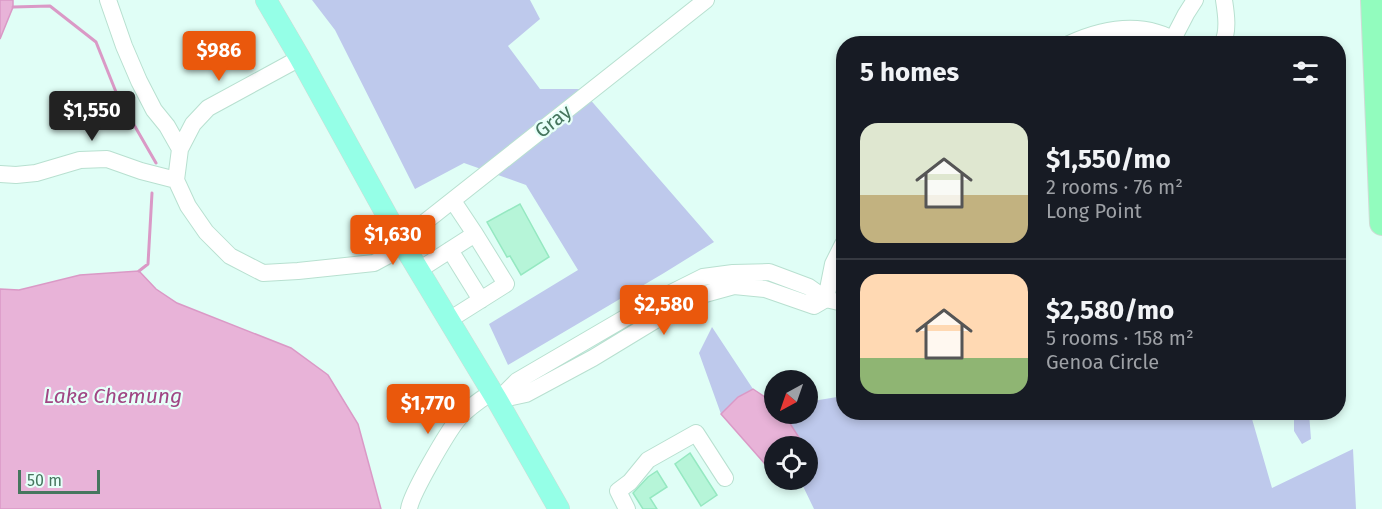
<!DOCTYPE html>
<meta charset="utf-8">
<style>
:root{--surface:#171b24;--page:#242831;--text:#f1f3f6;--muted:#9ea1a6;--line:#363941;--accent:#ea580c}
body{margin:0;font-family:"Fira Sans",sans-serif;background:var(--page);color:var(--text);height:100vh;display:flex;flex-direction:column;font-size:22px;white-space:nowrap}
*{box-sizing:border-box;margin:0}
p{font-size:20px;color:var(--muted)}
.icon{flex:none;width:33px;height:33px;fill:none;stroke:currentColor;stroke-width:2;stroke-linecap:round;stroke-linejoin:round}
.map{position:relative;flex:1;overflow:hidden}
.sheet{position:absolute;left:836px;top:36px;width:510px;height:384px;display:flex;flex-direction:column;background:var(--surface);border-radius:24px;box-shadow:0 3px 9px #0003}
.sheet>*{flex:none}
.needle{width:39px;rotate:220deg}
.tools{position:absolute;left:764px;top:370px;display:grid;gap:12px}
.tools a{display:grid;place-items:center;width:54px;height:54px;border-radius:50%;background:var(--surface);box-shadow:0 3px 9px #0003;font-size:30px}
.scale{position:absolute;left:18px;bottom:15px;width:82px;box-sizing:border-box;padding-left:6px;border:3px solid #46765e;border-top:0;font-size:16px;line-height:21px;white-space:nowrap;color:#46765e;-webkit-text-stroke:4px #e7fff9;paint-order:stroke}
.price{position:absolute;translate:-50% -51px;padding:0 14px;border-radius:6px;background:var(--accent);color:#fff;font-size:20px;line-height:39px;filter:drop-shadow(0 2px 3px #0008)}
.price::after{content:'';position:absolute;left:50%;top:36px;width:18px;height:14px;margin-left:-9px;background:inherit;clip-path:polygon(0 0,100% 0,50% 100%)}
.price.current{background:#222;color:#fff}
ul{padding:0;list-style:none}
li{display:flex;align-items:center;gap:18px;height:150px;padding:0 24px}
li+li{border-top:2px solid var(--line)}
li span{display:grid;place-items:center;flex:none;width:168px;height:120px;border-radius:18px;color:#555}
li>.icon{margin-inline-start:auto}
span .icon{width:72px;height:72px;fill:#fffc;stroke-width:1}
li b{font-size:26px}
h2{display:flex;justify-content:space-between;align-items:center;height:72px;padding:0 24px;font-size:26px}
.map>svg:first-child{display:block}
.green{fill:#bec9ec}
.water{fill:#e8b3d8;stroke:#da99c6;stroke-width:1.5}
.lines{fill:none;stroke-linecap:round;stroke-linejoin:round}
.stream{stroke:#da99c6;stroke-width:3}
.building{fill:#b6f5d8;stroke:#95e8c1;stroke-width:1.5}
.minor-casing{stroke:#b8e0d0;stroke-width:18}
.major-casing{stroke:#cfdbd5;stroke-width:22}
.highway-casing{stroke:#cfdbd5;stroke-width:26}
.minor{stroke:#fff;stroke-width:16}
.major{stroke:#95ffe7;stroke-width:21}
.highway{stroke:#92fcbe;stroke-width:24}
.labels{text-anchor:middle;stroke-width:4.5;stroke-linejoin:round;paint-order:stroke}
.street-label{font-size:20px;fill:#46765e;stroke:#e7fff9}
.water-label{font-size:21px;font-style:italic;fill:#a04684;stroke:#e7fff9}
</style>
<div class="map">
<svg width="1382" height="509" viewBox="0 0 1382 509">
<rect width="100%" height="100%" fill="#e0fef6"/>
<path class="green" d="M312,0H530L540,19L508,46L540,89H581L714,242L664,273L508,365L489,324L578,270L526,185L464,163L415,189L335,30Z
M712,327L753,389L738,397L721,414L699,353Z
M843,396V412L1255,413L1252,419L1272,488L1353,449L1356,509H814L800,480H807V447H805L784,414H807V402Z
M1294,413H1309L1311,439L1302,444L1294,431Z"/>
<path class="water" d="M0,0H13V7L0,39Z
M139,271L156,289L177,303L291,348L328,375L358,424L381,509H0V289L19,290L80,275Z
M753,389L774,403V414H784L805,447H774V467L765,464L721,414L738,397Z"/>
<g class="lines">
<path class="stream" d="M13,7L50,6L96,42L118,97L156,163
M139,271L148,264L152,193"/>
</g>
<path class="building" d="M520,204L549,257L521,275L510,256L507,257L487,222Z
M690,453L717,495L701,506L675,464Z
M657,471L667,487L650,498L657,509H643L633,493L648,477Z"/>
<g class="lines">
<defs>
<path id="minor" d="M108,0L124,46L139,81L154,110L167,126L180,149L176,180L188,206L206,232L230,256L263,273L298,271L374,263L387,256L401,241L706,0
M1173,39L1186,14L1195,0
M1069,44C1106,27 1146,21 1181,44
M1222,44C1229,32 1226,13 1224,0
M180,149L193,124L208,108L300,58
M0,174L16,175L36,173L80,160L107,159L141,171L176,180
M450,250L481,300
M419,270L475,234L453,201
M449,320L506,284L475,234
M497,400L526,394L593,358L682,304L705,294L734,286L765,289L814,306L826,299L833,264L843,244
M498,400L517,381L649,304L703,277L733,273L769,272L809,287L826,299L843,303
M409,509C411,494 448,431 459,418C469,407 480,400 492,392
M627,509L618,491L630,482L648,460L696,433L725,478"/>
<path id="major" d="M266,0L300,58L401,241L497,400L559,509"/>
<path id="highway" d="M1373,0L1382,223"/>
</defs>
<use href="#minor" class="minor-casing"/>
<use href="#major" class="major-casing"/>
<use href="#highway" class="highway-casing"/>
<use href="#minor" class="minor"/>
<use href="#major" class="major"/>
<use href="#highway" class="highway"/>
</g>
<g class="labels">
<g class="street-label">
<text transform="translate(553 121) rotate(-38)" y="7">Gray</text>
</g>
<g class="water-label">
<text x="113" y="403">Lake Chemung</text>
</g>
</g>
</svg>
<div class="tools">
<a><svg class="needle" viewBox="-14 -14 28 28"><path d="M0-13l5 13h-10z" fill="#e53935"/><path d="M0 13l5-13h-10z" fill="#9ea1a6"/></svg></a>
<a><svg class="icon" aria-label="locate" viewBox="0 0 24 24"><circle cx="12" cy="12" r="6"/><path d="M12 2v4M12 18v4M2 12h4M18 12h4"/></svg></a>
</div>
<div class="scale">50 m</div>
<b class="price" style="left:219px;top:82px">$986</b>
<b class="price current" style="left:92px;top:142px">$1,550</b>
<b class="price" style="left:393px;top:266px">$1,630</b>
<b class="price" style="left:664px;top:336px">$2,580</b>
<b class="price" style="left:428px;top:435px">$1,770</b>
<section class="sheet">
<h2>5 homes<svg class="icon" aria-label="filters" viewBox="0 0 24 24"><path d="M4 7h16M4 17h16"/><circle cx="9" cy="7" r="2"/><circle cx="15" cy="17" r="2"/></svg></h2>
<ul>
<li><span style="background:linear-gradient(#dfe7d0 60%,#c2b280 0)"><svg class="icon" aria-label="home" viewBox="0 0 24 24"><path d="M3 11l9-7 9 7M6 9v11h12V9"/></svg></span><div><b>$1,550/mo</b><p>2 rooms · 76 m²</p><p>Long Point</p></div></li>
<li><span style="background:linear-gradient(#ffd9b3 70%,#8fb573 0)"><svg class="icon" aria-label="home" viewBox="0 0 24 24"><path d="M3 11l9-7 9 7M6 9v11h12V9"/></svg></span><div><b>$2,580/mo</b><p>5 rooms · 158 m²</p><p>Genoa Circle</p></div></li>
</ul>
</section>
</div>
